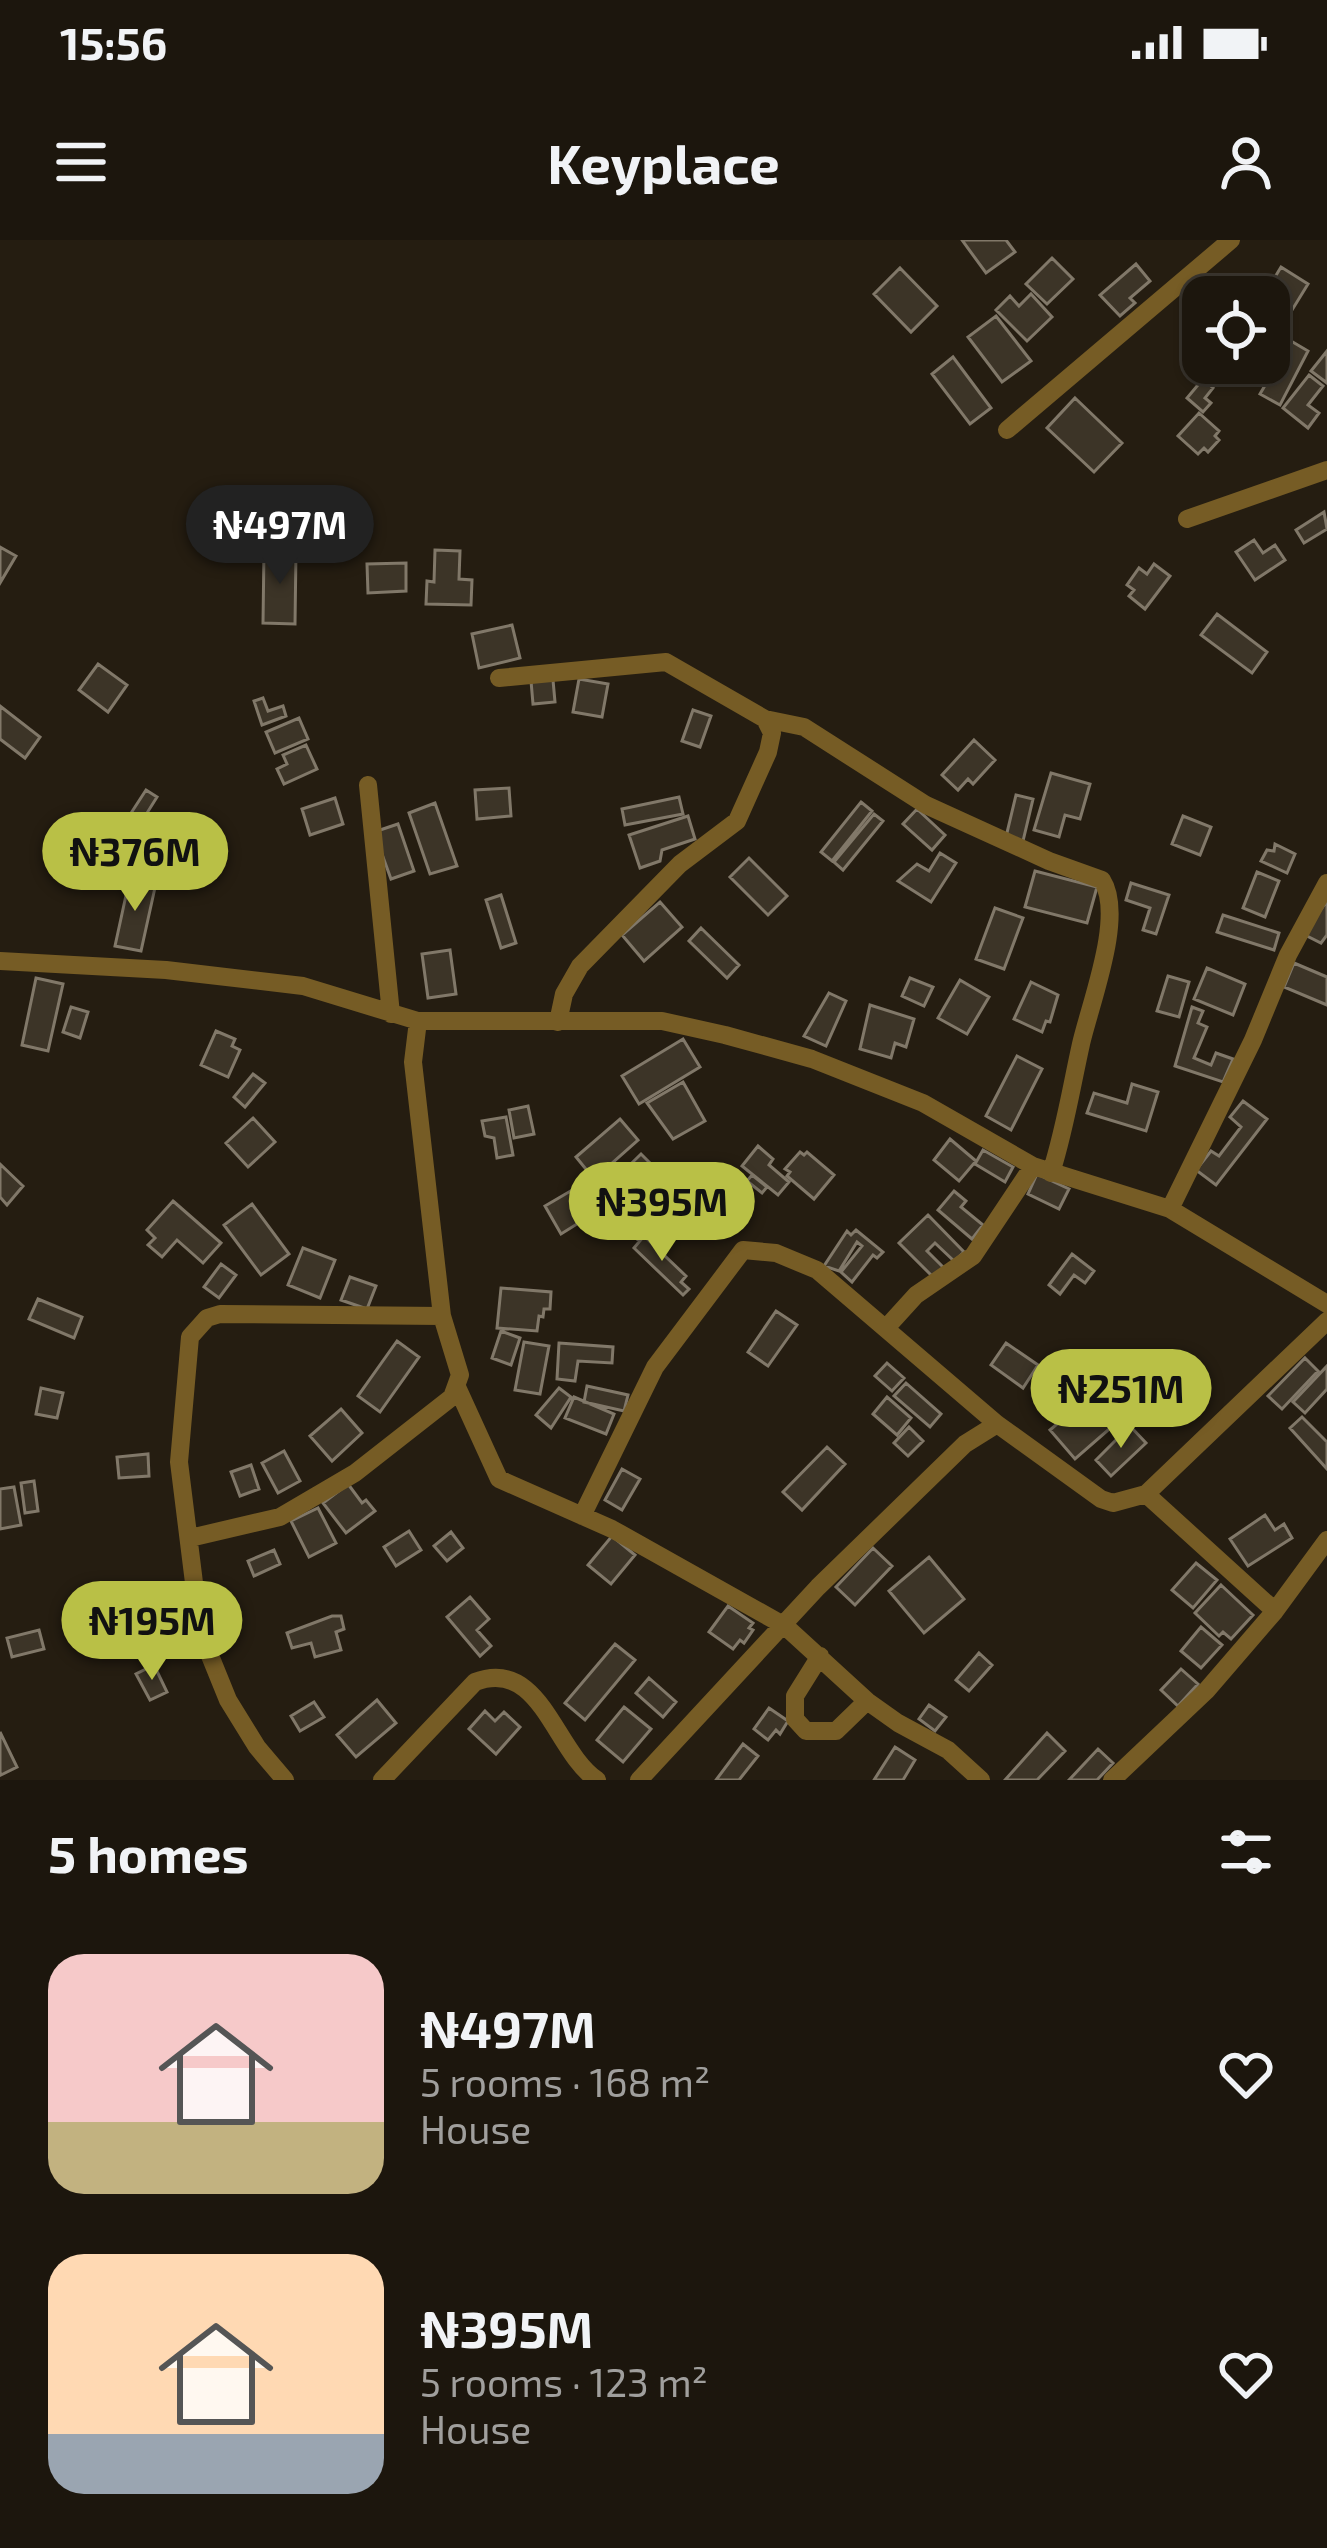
<!DOCTYPE html>
<meta charset="utf-8">
<style>
:root{--surface:#1c160d;--page:#29231b;--text:#f1f3f6;--muted:#a09f9d;--line:#3a352e;--accent:#b9c046}
body{margin:0;font-family:"Exo 2",sans-serif;background:var(--page);color:var(--text);height:100vh;display:flex;flex-direction:column;font-size:45px;white-space:nowrap}
*{box-sizing:border-box;margin:0}
p{font-size:39px;color:var(--muted)}
.icon{flex:none;width:66px;height:66px;fill:none;stroke:currentColor;stroke-width:2;stroke-linecap:round;stroke-linejoin:round}
.map{position:relative;height:1540px;overflow:hidden}
.drawer{display:flex;flex-direction:column;background:var(--surface);flex:1}
.drawer>*{flex:none}
.tools{position:absolute;left:1182px;top:36px;display:grid;gap:24px}
.tools a{display:grid;place-items:center;width:108px;height:108px;border-radius:24px;background:var(--surface);box-shadow:0 3px 9px #0004,0 0 0 3px var(--line);font-size:60px}
.price{position:absolute;translate:-50% -102px;padding:0 27px;border-radius:42px;background:var(--accent);color:#111;font-size:39px;line-height:78px;filter:drop-shadow(0 3px 6px #0008)}
.price::after{content:'';position:absolute;left:50%;top:72px;width:36px;height:27px;margin-left:-18px;background:inherit;clip-path:polygon(0 0,100% 0,50% 100%)}
.price.active{background:#222;color:#fff}
ul{padding:0;list-style:none}
li{display:flex;align-items:center;gap:36px;height:300px;padding:0 48px}
li span{display:grid;place-items:center;flex:none;width:336px;height:240px;border-radius:36px;color:#555}
li>.icon{margin-inline-start:auto}
span .icon{width:144px;height:144px;fill:#fffc;stroke-width:1}
li b{font-size:51px}
h2{display:flex;justify-content:space-between;align-items:center;height:144px;padding:0 48px;font-size:51px}
.status{display:flex;justify-content:space-between;align-items:center;height:84px;padding:0 60px;background:var(--surface);direction:ltr}
.status svg{height:33px;fill:currentColor}
header{display:flex;justify-content:space-between;align-items:center;height:156px;padding:0 48px;background:var(--surface);font-size:54px;font-weight:700}
.map>svg:first-child{display:block}
.building{fill:#3c3427;stroke:#817869;stroke-width:3}
.lines{fill:none;stroke-linecap:round;stroke-linejoin:round}
.minor{stroke:#765c25;stroke-width:18}
</style>
<div class="status"><b>15:56</b><svg viewBox="0 0 49 12"><path d="M0 12V9h3v3zM5 12V6h3v6zM10 12V3h3v9zM15 12V0h3v12zM26 1h20v11H26zM47 4h2v5h-2z"/></svg></div>
<header><svg class="icon" aria-label="menu" viewBox="0 0 24 24"><path d="M4 6h16M4 12h16M4 18h16"/></svg>Keyplace<svg class="icon" aria-label="person" viewBox="0 0 24 24"><circle cx="12" cy="8" r="4"/><path d="M4 21q1-7 8-7t8 7"/></svg></header>
<div class="map">
<svg width="1327" height="1540" viewBox="0 0 1327 1540">
<rect width="100%" height="100%" fill="#251d11"/>
<path class="building" d="M962,0H1006L1015,12L986,33Z
M1052,18L1073,39L1047,64L1026,44Z
M1136,24L1150,41L1130,58L1135,63L1120,76L1100,55Z
M1281,27L1308,44L1281,88L1269,80V57H1263Z
M900,28L937,66L911,92L874,54Z
M1031,54L1052,77L1027,101L996,70L1010,56L1019,66Z
M996,76L1031,121L1002,142L968,97Z
M1291,101L1308,111L1280,165L1260,154Z
M1327,111V143L1311,131Z
M953,117L991,168L970,184L932,134Z
M1309,135L1323,146L1308,165L1319,173L1308,188L1283,168Z
M1203,139L1213,148L1205,158L1211,163L1203,172L1187,158Z
M1075,158L1122,203L1094,232L1047,188Z
M1199,173L1219,191L1215,196L1219,200L1208,212L1204,208L1198,214L1178,196Z
M1324,272L1327,289L1304,303L1296,290Z
M1254,300L1263,313L1275,305L1285,320L1255,340L1236,312Z
M0,307L16,316L0,343Z
M435,310L460,311L459,339L472,340L471,365L426,364L427,341L434,342Z
M264,311H296L295,384L263,383Z
M406,323V351L368,353L367,324Z
M1154,324L1170,336L1145,369L1129,356L1134,350L1127,345L1139,328L1147,334Z
M1217,374L1267,412L1252,433L1201,395Z
M512,385L520,418L479,428L472,394Z
M98,424L127,445L108,472L79,450Z
M579,439L608,444L602,477L573,472Z
M553,440L555,462L533,464L531,441Z
M263,458L268,471L283,466L286,476L262,485L254,461Z
M0,466L40,497L25,518L0,499Z
M693,470L711,476L700,507L682,501Z
M299,478L308,499L275,513L266,492Z
M974,500L995,520L973,544L968,539L958,550L942,535Z
M306,505L317,529L284,544L277,529L287,524L283,515Z
M1051,533L1090,544L1080,579L1065,575L1059,597L1034,590Z
M509,548L511,576L477,579L475,550Z
M146,550L157,557L147,573L153,577L140,599L122,587Z
M1016,555L1033,559L1023,601L1006,597Z
M679,557L683,574L625,585L622,569Z
M335,558L343,584L310,595L302,569Z
M861,562L872,571L832,621L821,612Z
M435,563L457,626L430,634L409,573Z
M917,569L945,595L932,610L903,584Z
M874,574L883,581L843,630L834,622Z
M688,576L695,599L662,610L660,621L640,628L629,595Z
M1183,576L1211,587L1200,615L1172,604Z
M398,584L414,631L391,639L374,592Z
M1275,604L1295,614L1287,633L1261,621L1267,610L1274,611Z
M940,613L956,623L931,662L898,641L917,624L929,631Z
M749,618L787,656L768,675L730,637Z
M1035,631L1097,647L1087,683L1025,667Z
M1257,632L1279,641L1265,677L1243,668Z
M130,637L156,643L141,711L115,706Z
M1131,643L1169,655L1156,694L1143,690L1150,668L1126,660Z
M501,655L516,703L501,708L486,660Z
M1327,661V695L1321,703L1303,694Z
M660,662L682,687L644,721L622,695Z
M995,668L1023,678L1004,729L976,719Z
M1223,675L1279,693L1274,710L1217,692Z
M701,688L739,725L727,738L689,701Z
M450,710L456,754L428,758L422,714Z
M1294,723L1327,737V765L1284,747Z
M1207,728L1245,744L1233,775L1194,759Z
M1168,736L1189,742L1179,777L1157,771Z
M36,738L63,744L48,811L22,805Z
M910,738L933,747L924,766L902,756Z
M960,740L989,757L967,794L938,778Z
M1031,742L1058,755L1050,782L1046,781L1042,792L1014,779Z
M829,753L846,761L826,806L804,796Z
M870,765L914,779L906,807L895,803L891,818L860,809Z
M71,767L88,772L80,798L63,792Z
M1192,767L1203,771L1198,783L1207,787L1194,818L1211,825L1216,813L1233,819L1223,842L1175,826Z
M216,791L235,799L232,806L240,810L228,837L201,825Z
M683,799L700,827L639,864L622,836Z
M1017,816L1042,829L1011,890L986,876Z
M253,834L265,843L245,867L234,857Z
M683,842L705,881L673,899L647,863Z
M1132,844L1158,852L1146,891L1087,873L1094,853L1127,863Z
M1243,861L1267,879L1216,945L1196,930L1211,911L1219,916L1241,887L1230,877Z
M528,866L534,894L514,898L509,870Z
M506,877L513,915L497,918L494,898L485,896L482,881Z
M253,878L275,902L248,927L226,903Z
M620,879L638,900L594,939L576,917Z
M950,899L976,921L959,941L934,920Z
M758,906L773,919L769,925L789,942L778,955L742,926Z
M983,910L1013,927L1005,942L975,924Z
M800,912L804,915L807,912L834,935L814,959L787,936L790,932L785,929Z
M641,914L661,934L617,977L597,957Z
M0,924L23,946L7,965L0,957Z
M672,930L693,949L680,962L677,959L638,1000L620,984Z
M1037,934L1069,949L1059,969L1028,954Z
M752,935L767,947L762,953L747,941Z
M586,942L601,969L561,994L545,966Z
M954,951L966,961L961,967L983,985L972,999L938,970Z
M173,961L221,1003L203,1023L177,1000L162,1017L148,1005L155,998L147,990Z
M252,964L289,1014L261,1035L224,985Z
M928,975L964,1012L954,1021L935,1003L927,1011L944,1028L934,1038L899,1003Z
M856,990L883,1012L877,1018L873,1015L852,1042L841,1032L862,1006L857,1002L839,1031L824,1026L847,991L851,995Z
M644,996L686,1036L681,1042L689,1049L683,1055L634,1008Z
M303,1008L335,1020L320,1058L288,1045Z
M1072,1014L1094,1031L1085,1043L1074,1035L1060,1054L1049,1045Z
M221,1024L236,1035L219,1058L204,1047Z
M350,1037L376,1046L367,1069L341,1060Z
M501,1048L551,1052L550,1069H544L543,1077L539,1076L537,1091L497,1088Z
M38,1059L82,1077L74,1098L29,1079Z
M776,1071L797,1085L768,1126L748,1112Z
M501,1091L520,1098L511,1125L492,1118Z
M397,1101L419,1117L380,1172L358,1156Z
M524,1102L549,1106L540,1154L515,1150Z
M559,1103L613,1107L612,1123L578,1121L575,1141L557,1139Z
M1006,1103L1038,1125L1023,1148L991,1125Z
M1305,1118L1318,1131L1282,1169L1268,1156Z
M887,1123L904,1138L892,1151L875,1136Z
M1327,1126V1149L1305,1173L1293,1162Z
M906,1143L941,1174L930,1187L894,1156Z
M587,1146L628,1155L624,1171L584,1162Z
M41,1148L63,1153L57,1178L36,1174Z
M559,1148L571,1157L551,1188L536,1175Z
M1098,1149L1123,1177L1075,1219L1050,1190Z
M574,1157L614,1174L606,1194L565,1178Z
M887,1157L911,1178L897,1195L873,1174Z
M341,1169L362,1193L332,1221L310,1196Z
M1302,1177L1327,1202V1229L1290,1188Z
M1130,1186L1146,1203L1111,1236L1096,1220Z
M909,1187L923,1201L908,1216L894,1203Z
M827,1207L845,1224L802,1270L783,1252Z
M284,1211L300,1241L278,1253L262,1223Z
M148,1214L149,1236L119,1238L117,1217Z
M251,1225L259,1249L240,1256L231,1232Z
M622,1229L640,1239L622,1270L605,1260Z
M34,1241L38,1271L25,1273L21,1243Z
M348,1244L362,1263L366,1260L375,1271L346,1293L323,1263Z
M14,1247L21,1285L0,1289V1249Z
M318,1268L336,1303L309,1317L291,1281Z
M1265,1275L1275,1290L1284,1284L1292,1298L1248,1326L1230,1299Z
M409,1291L421,1310L396,1326L384,1307Z
M451,1292L463,1308L447,1321L434,1306Z
M612,1296L635,1315L611,1344L588,1325Z
M873,1308L892,1326L855,1365L836,1347Z
M274,1310L280,1324L254,1336L248,1321Z
M929,1317L964,1359L924,1393L889,1351Z
M1196,1323L1217,1340L1193,1368L1172,1350Z
M1221,1345L1253,1375L1231,1399L1223,1392L1219,1396L1195,1373Z
M470,1357L489,1379L477,1390L491,1406L480,1416L447,1377Z
M728,1366L753,1383L749,1388L753,1390L744,1403L740,1400L733,1409L709,1392Z
M332,1376H341L344,1389L336,1392L341,1410L315,1417L311,1403L292,1408L287,1393Z
M1201,1387L1222,1405L1201,1428L1181,1411Z
M39,1390L44,1409L12,1417L7,1398Z
M615,1404L635,1420L585,1480L565,1463Z
M979,1413L992,1425L969,1451L956,1440Z
M154,1425L167,1452L150,1460L136,1434Z
M1181,1429L1198,1444L1178,1466L1161,1450Z
M649,1438L676,1462L663,1477L636,1453Z
M377,1460L396,1483L356,1517L337,1495Z
M314,1462L324,1477L300,1491L291,1476Z
M929,1465L946,1477L935,1491L919,1479Z
M624,1467L651,1489L623,1522L597,1500Z
M769,1468L788,1481L780,1494L776,1490L768,1500L754,1489Z
M485,1471L495,1481L504,1472L520,1487L496,1514L469,1489Z
M0,1492L17,1527L1,1535L0,1532Z
M1047,1493L1065,1511L1037,1540H1005Z
M743,1504L758,1516L739,1540H716Z
M895,1507L915,1520L903,1540H874Z
M1098,1509L1113,1523L1097,1540H1069Z"/>
<g class="lines">
<path class="minor" d="M1007,190L1231,0
M1187,279L1327,230
M499,438L666,422L765,479L804,487L926,565L1049,621L1102,640C1125,676 1090,764 1081,804C1071,849 1065,889 1051,933
M368,545L391,774
M0,721L166,730L303,746L418,781H662L725,795L812,819L923,863L1033,926L1170,969L1327,1064
M558,782L564,754L580,726L680,624L737,581L768,512L772,493L765,479
M1170,969L1253,800L1288,715L1327,643
M886,1088L916,1055L973,1016L1033,926
M457,1147L499,1239L612,1289L785,1386L867,1461L898,1483L948,1510L981,1540
M1146,1254L1275,1371
M582,1276L655,1127L743,1010L776,1013L817,1030L997,1184L1101,1259L1113,1263L1146,1254L1327,1081
M190,1298L280,1277L355,1233L452,1157L460,1135L442,1076L413,822L418,781
M820,1416L795,1456V1479L806,1491H836L867,1461
M285,1540L257,1507L228,1460L200,1391L179,1222L190,1097L207,1078L220,1074L442,1076
M382,1540L475,1442C541,1417 554,1511 597,1540
M639,1540L818,1347L965,1204L997,1184
M1112,1540L1206,1451L1275,1371L1327,1300"/>
</g>
</svg>
<div class="tools">
<a><svg class="icon" aria-label="locate" viewBox="0 0 24 24"><circle cx="12" cy="12" r="6"/><path d="M12 2v4M12 18v4M2 12h4M18 12h4"/></svg></a>
</div>
<b class="price active" style="left:280px;top:347px">₦497M</b>
<b class="price" style="left:135px;top:674px">₦376M</b>
<b class="price" style="left:662px;top:1024px">₦395M</b>
<b class="price" style="left:1121px;top:1211px">₦251M</b>
<b class="price" style="left:152px;top:1443px">₦195M</b>
</div>
<section class="drawer">
<h2>5 homes<svg class="icon" aria-label="filters" viewBox="0 0 24 24"><path d="M4 7h16M4 17h16"/><circle cx="9" cy="7" r="2"/><circle cx="15" cy="17" r="2"/></svg></h2>
<ul>
<li><span style="background:linear-gradient(#f6c9c9 70%,#c2b280 0)"><svg class="icon" aria-label="home" viewBox="0 0 24 24"><path d="M3 11l9-7 9 7M6 9v11h12V9"/></svg></span><div><b>₦497M</b><p>5 rooms · 168 m²</p><p>House</p></div><svg class="icon" aria-label="heart" viewBox="0 0 24 24"><path d="M12 20l-8-8c-3-5 5-10 8-4 3-6 11-1 8 4z"/></svg></li>
<li><span style="background:linear-gradient(#ffd9b3 75%,#9aa5b1 0)"><svg class="icon" aria-label="home" viewBox="0 0 24 24"><path d="M3 11l9-7 9 7M6 9v11h12V9"/></svg></span><div><b>₦395M</b><p>5 rooms · 123 m²</p><p>House</p></div><svg class="icon" aria-label="heart" viewBox="0 0 24 24"><path d="M12 20l-8-8c-3-5 5-10 8-4 3-6 11-1 8 4z"/></svg></li>
</ul>
</section>
